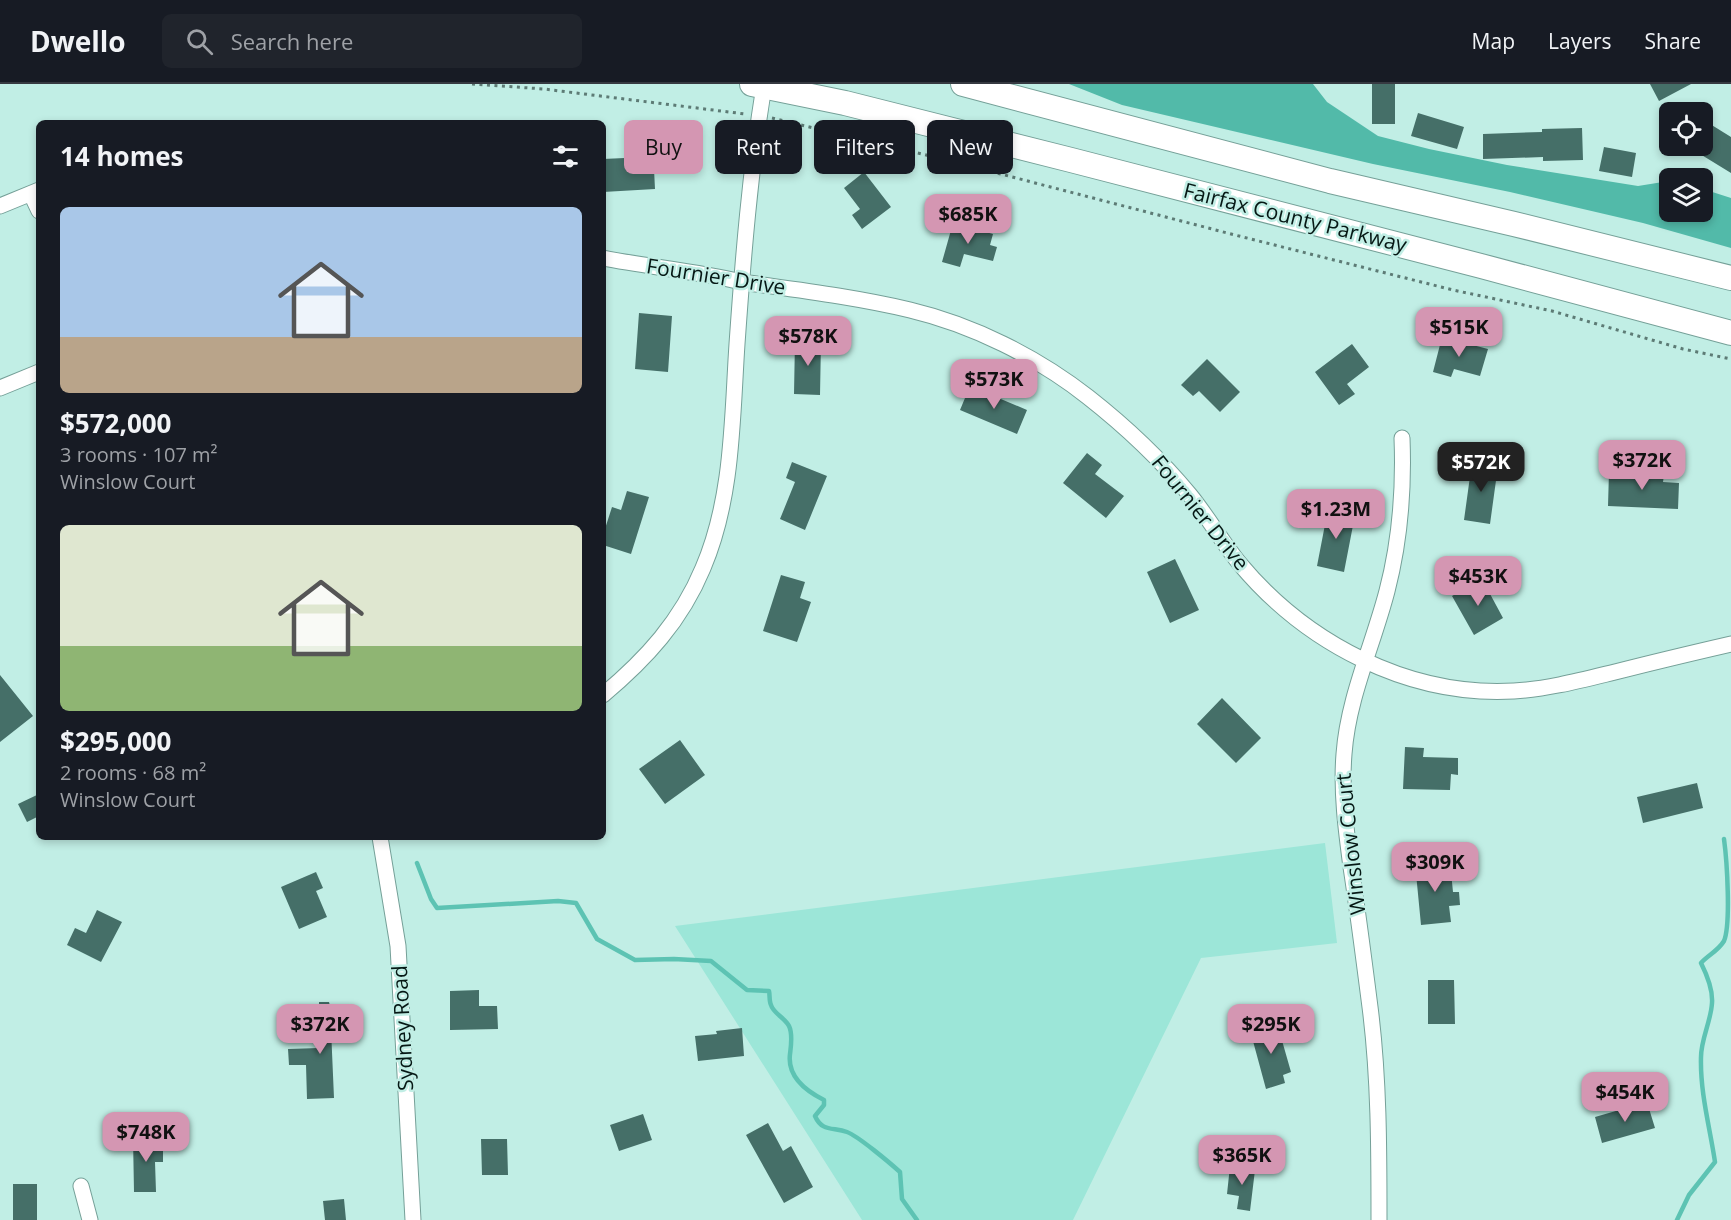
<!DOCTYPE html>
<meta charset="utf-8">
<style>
:root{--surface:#171b24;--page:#20242c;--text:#f1f3f6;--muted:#9ea1a6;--line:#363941;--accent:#d496b2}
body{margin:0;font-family:"Open Sans",sans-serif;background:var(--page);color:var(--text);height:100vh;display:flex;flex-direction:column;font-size:22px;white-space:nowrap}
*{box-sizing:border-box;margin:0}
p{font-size:20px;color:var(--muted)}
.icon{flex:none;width:33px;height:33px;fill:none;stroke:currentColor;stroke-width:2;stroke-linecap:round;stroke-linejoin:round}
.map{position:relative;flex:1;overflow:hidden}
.panel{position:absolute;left:36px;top:36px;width:570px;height:720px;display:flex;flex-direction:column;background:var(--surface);border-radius:9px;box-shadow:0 3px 9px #0003}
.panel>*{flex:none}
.hud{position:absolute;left:624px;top:36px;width:570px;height:54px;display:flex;gap:12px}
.controls{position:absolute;left:1659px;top:18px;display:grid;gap:12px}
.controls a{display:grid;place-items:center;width:54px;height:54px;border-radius:9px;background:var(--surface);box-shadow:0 3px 9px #0003;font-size:30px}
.price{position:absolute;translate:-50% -51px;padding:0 14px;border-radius:12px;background:var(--accent);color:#111;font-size:20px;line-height:39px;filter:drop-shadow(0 2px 3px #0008)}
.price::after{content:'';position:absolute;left:50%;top:36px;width:18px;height:14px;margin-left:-9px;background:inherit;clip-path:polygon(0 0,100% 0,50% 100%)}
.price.selected{background:#222;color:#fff}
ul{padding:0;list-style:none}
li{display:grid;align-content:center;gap:12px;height:318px;padding:0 24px}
li span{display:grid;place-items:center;height:186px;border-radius:9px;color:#555}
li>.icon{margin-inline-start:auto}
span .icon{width:108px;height:108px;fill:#fffc;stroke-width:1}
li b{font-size:26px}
h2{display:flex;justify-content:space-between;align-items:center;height:72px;padding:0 24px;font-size:26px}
.chip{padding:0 21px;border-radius:9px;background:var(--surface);box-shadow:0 3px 9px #0003;font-size:21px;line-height:54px}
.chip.selected{background:var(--accent);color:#111}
header{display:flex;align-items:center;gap:36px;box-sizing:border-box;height:84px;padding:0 30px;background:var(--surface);border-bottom:2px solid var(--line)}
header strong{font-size:28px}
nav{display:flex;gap:33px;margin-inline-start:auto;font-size:21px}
.search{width:420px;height:54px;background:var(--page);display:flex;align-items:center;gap:15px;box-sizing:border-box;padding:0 21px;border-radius:9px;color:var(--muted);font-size:22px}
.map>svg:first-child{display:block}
.green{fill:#9ce6d8}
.forest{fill:#52baa9}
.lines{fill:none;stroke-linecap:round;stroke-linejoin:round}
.stream{stroke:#5dc3b3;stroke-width:4.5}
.building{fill:#456f68}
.minor-casing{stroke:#75a098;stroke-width:17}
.trunk-casing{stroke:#75a098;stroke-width:26}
.path{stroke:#5d7b75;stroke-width:3;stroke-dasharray:3 4.5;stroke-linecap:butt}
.minor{stroke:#fff;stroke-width:15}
.trunk{stroke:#fff;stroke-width:24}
.labels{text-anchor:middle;stroke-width:5;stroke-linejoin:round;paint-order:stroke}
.street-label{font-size:21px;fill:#061815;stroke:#c1eee5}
</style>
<header>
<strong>Dwello</strong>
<div class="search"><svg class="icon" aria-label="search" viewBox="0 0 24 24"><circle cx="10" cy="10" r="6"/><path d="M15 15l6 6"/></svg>Search here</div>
<nav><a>Map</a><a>Layers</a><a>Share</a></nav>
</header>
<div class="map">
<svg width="1731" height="1136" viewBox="0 0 1731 1136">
<rect width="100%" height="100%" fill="#c1eee5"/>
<path class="green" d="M1325,759L1337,859L1201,874L1073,1136H862L675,842Z"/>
<path class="forest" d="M1069,0H1313L1327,18L1378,52L1429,65L1507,81L1638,102L1669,97L1670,128H1702L1703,105L1731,114V164L1643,139L1510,108L1373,80L1122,21Z"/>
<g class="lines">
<path class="stream" d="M417,779L431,815L437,824L558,817L576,819L597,855L635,876L674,875L711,877L747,906L769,907C770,911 769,917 771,921C773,929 785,934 789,942C793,950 791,962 790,970C787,993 806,1007 824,1016V1021L815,1032C822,1048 833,1043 847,1048C858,1052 890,1079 900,1088L902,1115L917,1136
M1677,1136L1689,1111L1715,1078C1710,1044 1700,1009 1701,973C1701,955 1711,937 1712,919C1713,905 1707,891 1701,879C1708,871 1718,867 1724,857C1731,840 1727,777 1724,755"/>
</g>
<path class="building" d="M1372,0H1395V40H1372Z
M1650,0H1691L1659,17Z
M1418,29L1464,43L1457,65L1411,52Z
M1702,35L1731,53V89L1687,62H1702Z
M1582,44L1583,76L1543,77V73L1483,75V50L1542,48V45Z
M1604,63L1636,69L1632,93L1599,87Z
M646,73V86L654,85L655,105L603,108V75Z
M864,88L891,123L862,145L852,131L860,125L844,104Z
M953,139L993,150L990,161L997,163L993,177L964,170L960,183L942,178Z
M639,229L672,232L668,288L635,285Z
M1442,253L1488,265L1480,292L1454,285L1451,293L1433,288Z
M795,256L821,257L820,311L794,310Z
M1352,260L1369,283L1347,300L1355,310L1339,321L1315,288Z
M1207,275L1240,308L1220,328L1199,307L1193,312L1181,301Z
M970,302L1027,326L1017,350L960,326Z
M1087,369L1102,381L1095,390L1124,412L1106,434L1063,399Z
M792,378L827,392L805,446L780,435L795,398L786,394Z
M1472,378L1498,382L1490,440L1464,436Z
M1609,388L1664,391L1663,398L1679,399L1678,425L1608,422Z
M627,407L649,413L631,470L603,461V451L612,423L621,426Z
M1328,425L1355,431L1344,488L1317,482Z
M1175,475L1199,526L1170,539L1147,488Z
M781,491L805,498L800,514L811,518L797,558L763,547Z
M1482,495L1503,534L1474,551L1452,512Z
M0,591L33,632L0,658Z
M1222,614L1261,654L1236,679L1197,640Z
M680,656L705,691L665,720L639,685Z
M1405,663L1424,664L1423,673L1458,674V691L1451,690L1450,706L1403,705Z
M1697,699L1703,724L1643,739L1637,713Z
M39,710V732L27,738L18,720Z
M1442,776L1443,789L1451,788L1453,808H1459L1460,821L1449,822L1451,838L1421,841L1415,779Z
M316,788L323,804L316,807L327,833L299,845L281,803Z
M97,826L122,838L101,878L67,861L75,844L86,849Z
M1428,896H1454L1455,940H1428Z
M479,906V922H497L498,945L450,946V907Z
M319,918H329L330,922H341V945H331L334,1014L307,1015L306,981H289L288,965L319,964Z
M1277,939L1291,988L1283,991L1285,999L1266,1005L1250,946Z
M742,944L744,972L698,977L695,952L717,950L716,947Z
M1647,1018L1655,1044L1602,1059L1595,1033Z
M643,1030L652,1056L619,1067L610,1041Z
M768,1039L783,1067L791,1062L813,1103L784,1119L746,1051Z
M133,1053H156V1061H163V1078H155L156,1108H134Z
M481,1055H507L508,1091H482Z
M1230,1082L1255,1086L1250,1127L1237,1125L1239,1112L1227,1110Z
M13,1100H37V1136H13Z
M344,1115L346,1136H325L323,1117Z"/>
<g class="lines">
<defs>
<path id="minor" d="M31,110L39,127
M0,122L39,106
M603,174C649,183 696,187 742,198C798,206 855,213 910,226C973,241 1037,273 1088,313C1125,342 1160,375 1190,411C1208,433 1222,458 1240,480C1307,560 1409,613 1514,607C1548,605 1582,596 1615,588C1654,578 1692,569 1731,560
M0,304L39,288
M603,611C646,575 681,537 703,484C733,414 732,335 737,260C743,174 750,88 764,2
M380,753L398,862L413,1136
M81,1102L90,1136
M1379,1136C1379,1065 1379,993 1370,923C1364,876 1358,829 1351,783C1346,746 1341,707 1344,670C1348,614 1373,561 1387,507C1400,457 1404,405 1402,354"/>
<path id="trunk" d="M752,0L845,19L1071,76L1481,182L1731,249
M963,0L1330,97L1514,140L1731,194"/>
</defs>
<use href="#minor" class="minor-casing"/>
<use href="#trunk" class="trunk-casing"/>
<path class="path" d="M472,0L544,5L745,30
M772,34L947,76L1235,151L1453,206L1552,227L1683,265L1731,275"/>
<use href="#minor" class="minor"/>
<use href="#trunk" class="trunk"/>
</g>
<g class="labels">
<g class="street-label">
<text transform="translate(1295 134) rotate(14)" y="7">Fairfax County Parkway</text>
<text transform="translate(716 193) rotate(9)" y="7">Fournier Drive</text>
<text transform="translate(1200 429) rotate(51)" y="7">Fournier Drive</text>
<text transform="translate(1351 760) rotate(-96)" y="7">Winslow Court</text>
<text transform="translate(403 944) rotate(-93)" y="7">Sydney Road</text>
</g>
</g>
</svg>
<div class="controls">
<a><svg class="icon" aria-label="locate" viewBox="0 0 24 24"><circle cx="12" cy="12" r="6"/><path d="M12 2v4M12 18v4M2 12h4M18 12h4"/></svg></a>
<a><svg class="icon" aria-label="layers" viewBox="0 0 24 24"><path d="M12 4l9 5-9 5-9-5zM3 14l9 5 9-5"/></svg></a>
</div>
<b class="price" style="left:968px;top:161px">$685K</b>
<b class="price" style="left:1459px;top:274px">$515K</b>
<b class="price" style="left:808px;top:283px">$578K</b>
<b class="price" style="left:994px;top:326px">$573K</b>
<b class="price" style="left:1642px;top:407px">$372K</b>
<b class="price selected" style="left:1481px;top:409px">$572K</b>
<b class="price" style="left:1336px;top:456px">$1.23M</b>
<b class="price" style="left:1478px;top:523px">$453K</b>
<b class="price" style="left:1435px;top:809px">$309K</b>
<b class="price" style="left:320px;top:971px">$372K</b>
<b class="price" style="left:1271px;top:971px">$295K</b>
<b class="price" style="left:1625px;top:1039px">$454K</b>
<b class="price" style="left:146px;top:1079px">$748K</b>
<b class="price" style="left:1242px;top:1102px">$365K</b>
<div class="hud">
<a class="chip selected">Buy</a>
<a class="chip">Rent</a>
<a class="chip">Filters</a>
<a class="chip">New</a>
</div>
<section class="panel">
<h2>14 homes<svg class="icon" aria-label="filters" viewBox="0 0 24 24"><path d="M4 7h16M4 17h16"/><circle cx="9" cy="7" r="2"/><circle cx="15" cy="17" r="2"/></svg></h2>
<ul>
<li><span style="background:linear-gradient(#a9c7e8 70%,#b9a48a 0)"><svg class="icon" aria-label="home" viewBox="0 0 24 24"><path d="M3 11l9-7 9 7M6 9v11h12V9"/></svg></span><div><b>$572,000</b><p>3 rooms · 107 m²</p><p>Winslow Court</p></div></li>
<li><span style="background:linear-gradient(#dfe7d0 65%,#8fb573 0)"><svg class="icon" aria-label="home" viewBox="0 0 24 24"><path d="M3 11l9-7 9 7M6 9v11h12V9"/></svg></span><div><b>$295,000</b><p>2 rooms · 68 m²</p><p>Winslow Court</p></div></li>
</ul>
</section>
</div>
